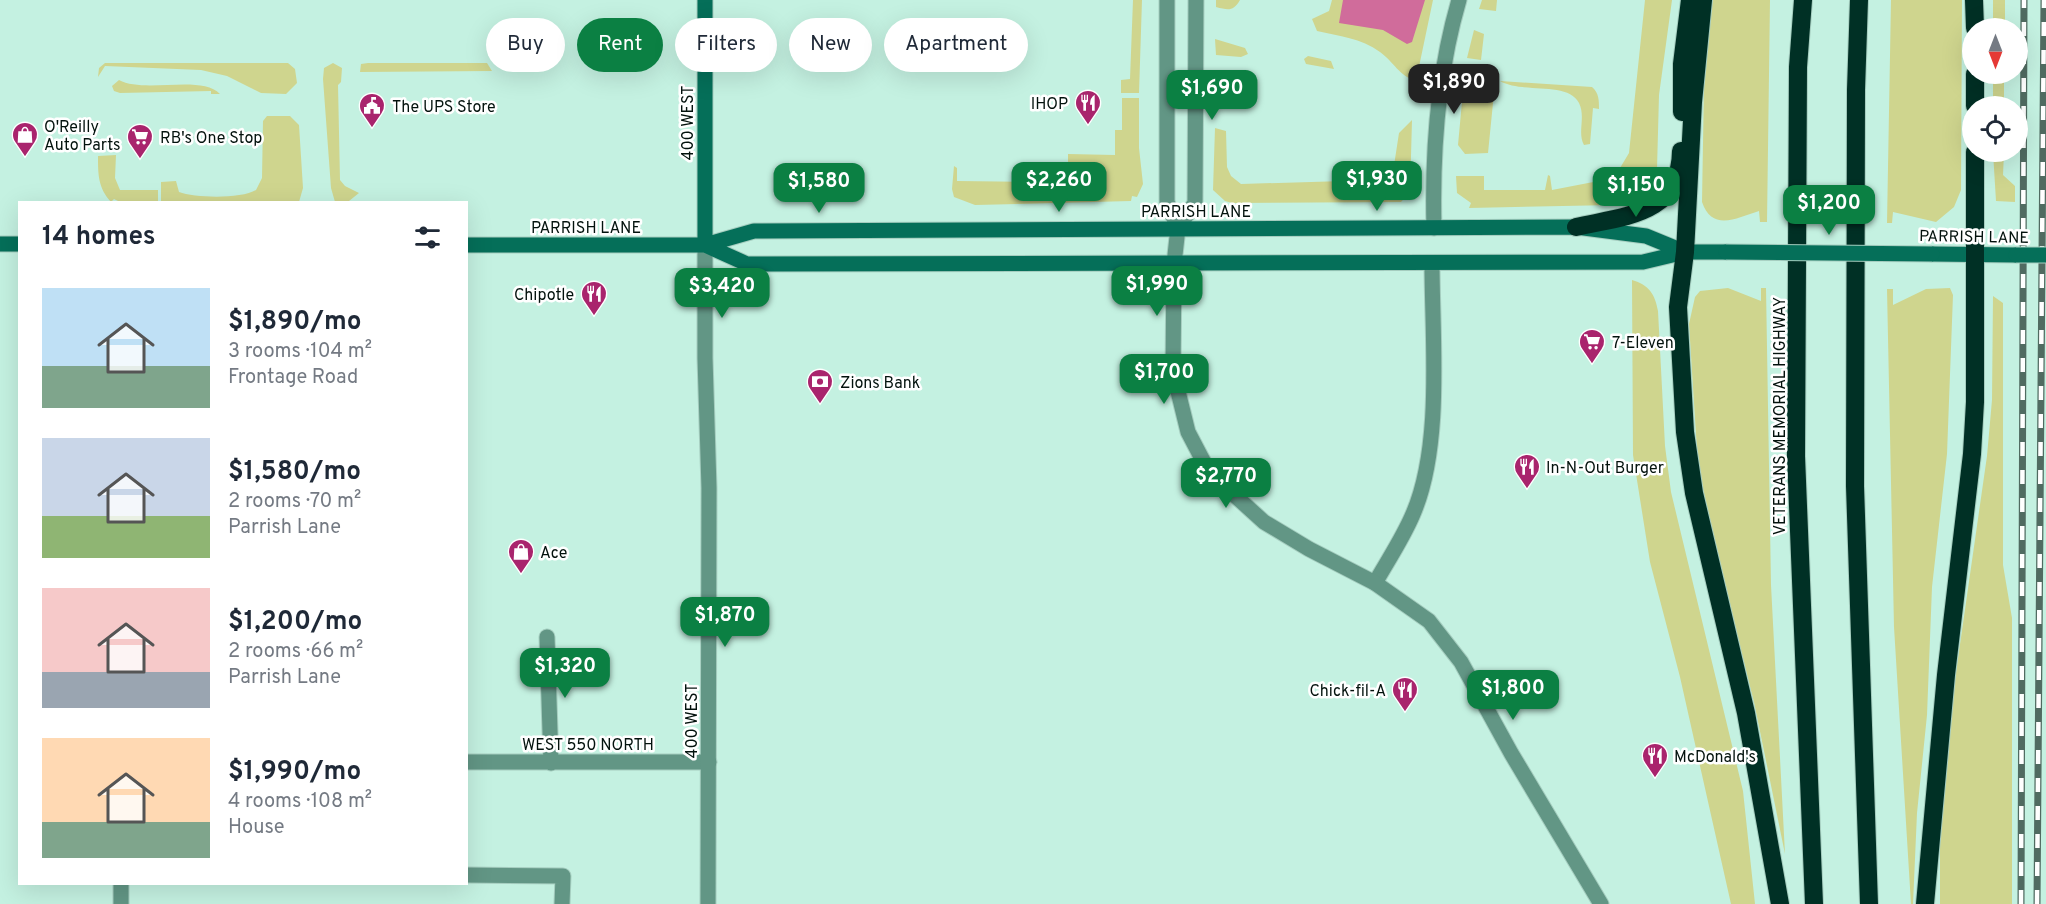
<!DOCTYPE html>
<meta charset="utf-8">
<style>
:root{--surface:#fff;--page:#f6f6f7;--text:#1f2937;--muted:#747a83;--accent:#0b8043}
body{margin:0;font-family:Overpass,sans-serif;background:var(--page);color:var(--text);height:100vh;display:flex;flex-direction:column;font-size:22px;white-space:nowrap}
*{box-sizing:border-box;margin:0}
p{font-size:20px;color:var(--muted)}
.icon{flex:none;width:33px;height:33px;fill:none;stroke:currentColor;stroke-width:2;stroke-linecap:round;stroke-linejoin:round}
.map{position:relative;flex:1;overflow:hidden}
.sheet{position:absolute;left:18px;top:201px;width:450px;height:684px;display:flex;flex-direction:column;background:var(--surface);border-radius:0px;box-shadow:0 6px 24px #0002}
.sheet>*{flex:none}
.banner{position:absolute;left:486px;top:18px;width:570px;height:54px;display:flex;gap:12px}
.needle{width:39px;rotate:180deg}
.buttons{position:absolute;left:1962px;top:18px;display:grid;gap:12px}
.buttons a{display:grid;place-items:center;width:66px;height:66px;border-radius:50%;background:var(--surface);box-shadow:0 6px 24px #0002;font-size:30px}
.price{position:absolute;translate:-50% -51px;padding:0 14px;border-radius:12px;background:var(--accent);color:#fff;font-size:20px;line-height:39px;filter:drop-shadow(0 2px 3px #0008)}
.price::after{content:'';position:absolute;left:50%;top:36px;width:18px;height:14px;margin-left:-9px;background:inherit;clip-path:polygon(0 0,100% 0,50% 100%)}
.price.on{background:#222;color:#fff}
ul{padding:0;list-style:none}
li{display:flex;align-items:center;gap:18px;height:150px;padding:0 24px}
li span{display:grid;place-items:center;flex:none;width:168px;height:120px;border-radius:0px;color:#555}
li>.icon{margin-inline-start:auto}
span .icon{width:72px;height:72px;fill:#fffc;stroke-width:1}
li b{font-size:26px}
h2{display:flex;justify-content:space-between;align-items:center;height:72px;padding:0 24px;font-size:26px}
.tag{padding:0 21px;border-radius:27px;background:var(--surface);box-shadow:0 6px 24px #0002;font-size:21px;line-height:54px}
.tag.on{background:var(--accent);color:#fff}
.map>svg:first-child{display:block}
.green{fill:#cfd58e}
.water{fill:#d06c9b}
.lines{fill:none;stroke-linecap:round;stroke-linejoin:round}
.minor-casing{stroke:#a5cdbf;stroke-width:17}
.tertiary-casing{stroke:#a5cdbf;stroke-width:17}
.secondary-casing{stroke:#a5cdbf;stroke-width:17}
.motorway-casing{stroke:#a5cdbf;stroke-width:20}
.minor{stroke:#629685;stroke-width:15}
.tertiary{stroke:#629685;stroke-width:15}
.secondary{stroke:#056f59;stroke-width:15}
.motorway{stroke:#003025;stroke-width:18}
.rail-casing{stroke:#506b61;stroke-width:7}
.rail{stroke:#fff;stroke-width:4.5;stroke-dasharray:14;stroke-linecap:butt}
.secondary-bridge-casing{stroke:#a5cdbf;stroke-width:17;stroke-linecap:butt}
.secondary-bridge{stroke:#056f59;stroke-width:15}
.labels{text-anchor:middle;stroke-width:5;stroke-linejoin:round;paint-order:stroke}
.poi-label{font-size:16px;fill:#03120d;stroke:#fff;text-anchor:start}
.street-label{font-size:16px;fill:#03120d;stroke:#fff}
</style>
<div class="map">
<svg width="2046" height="904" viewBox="0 0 2046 904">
<rect width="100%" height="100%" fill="#c4f1e1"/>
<path class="green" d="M1133,0H1142L1139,93H1121V80L1130,79Z
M1216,0H1240C1233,12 1228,10 1216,7Z
M1332,0H1433L1416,81C1399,76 1394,62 1380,52C1361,38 1339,36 1317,31L1312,19L1329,11Z
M1482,0H1497L1496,11L1479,9Z
M1645,0H1672L1659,95L1657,169L1645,193L1630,202L1614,205L1469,208L1471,203L1457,193L1456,176H1484V190H1545L1548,175L1550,176L1552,190L1614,178L1629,153Z
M1711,0H1770L1767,222H1760L1759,211C1737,218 1712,232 1702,202L1704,84Z
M1891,0H1962L1961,190L1954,207L1936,222L1893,212L1892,223H1887Z
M1993,0H2005V28H1993Z
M1474,30L1484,34L1481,60L1467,58Z
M1215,39L1245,48L1248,54L1241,57L1216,55Z
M1308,56L1331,61L1334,69L1306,64L1304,59Z
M105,63H288L295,69L297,83L286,94L261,93L227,76L201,70L105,66L98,77L99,68Z
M333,63L342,68L341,82L338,85L340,180L345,186L359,193L349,201L335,202L331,188L323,79L324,68Z
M368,63H487L492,71L360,72L361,64Z
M1993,74H2004V106H1993Z
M119,80C145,94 201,74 220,94H211V91L120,93L114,91L112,86Z
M1464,80L1487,84L1500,92L1494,93L1488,153L1465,154L1458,145Z
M1500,81L1592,87C1599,93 1599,100 1599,109L1593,108L1590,144L1584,145C1577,133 1586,117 1579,103C1568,81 1522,94 1500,81Z
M1122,98H1139V148L1143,184L1137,197L1132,196L1131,201L975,205L954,197L952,189L954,166L957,168V181L1037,182L1039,167H1068V154L1115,155V130H1122Z
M267,116H290L299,125L303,188L299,202H161V182L176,181L179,192C195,198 241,199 256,190L262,178L263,121Z
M1412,120L1410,192L1401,202L1232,203L1225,201L1213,190L1215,128L1226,131L1227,167L1231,176L1241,184L1377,180L1393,172L1399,133Z
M1993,152H2004L2003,175L2015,186V202L1996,201Z
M116,155L115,178L120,190H158V202H120L114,199L111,202C98,188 98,174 98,156Z
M1632,280C1649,285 1655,294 1658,311L1665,446L1671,492L1743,791L1755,904H1731L1680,677L1650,562L1633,455Z
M1728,288L1761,301V288H1766L1771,585L1785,854L1754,702L1717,556L1698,466L1689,324L1695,297L1700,291Z
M1950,288L1953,295L1947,454L1932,587L1927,715L1917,813L1913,904H1911L1894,627L1887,289H1893V305L1926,289Z
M1993,296L2003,303V565L2012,618V904H1940V804L1948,728L1987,456L1992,400Z"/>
<path class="water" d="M1343,0H1425L1412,42L1407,44L1383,30L1339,23Z"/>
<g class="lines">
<defs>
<path id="minor" d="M1434,228C1432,151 1437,75 1459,0
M1375,583C1388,560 1403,538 1413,514C1443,445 1432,338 1432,264
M547,637L551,763
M466,762H709
M466,875L563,876L562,904
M121,884V904"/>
<path id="tertiary" d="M1167,0V202L1178,228
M1196,0L1195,203L1178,228L1174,264L1173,371L1188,432L1209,472L1264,522L1309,549L1375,583L1429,621L1461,662L1511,753L1601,904
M705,245V358L709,488L708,904"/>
<path id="secondary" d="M705,0V245
M0,244H20
M466,245H705L754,231L1576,227L1646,236L1685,252
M705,245L747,264L1643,262L1685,252H1726
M1932,254L2016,255"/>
<path id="motorway" d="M1703,0L1693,102L1685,252L1678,307L1685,432L1694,493L1746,713L1780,904
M1803,0L1798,67L1796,456L1814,904
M1859,0L1856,90L1855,486L1869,904
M1974,0L1975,28
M1975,74V106
M1682,112V64L1690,0
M1576,227C1625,216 1680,215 1681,151
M1925,904L1946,675L1972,454L1975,402V152"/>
</defs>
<use href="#minor" class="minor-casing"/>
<use href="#tertiary" class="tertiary-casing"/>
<use href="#secondary" class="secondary-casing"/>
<use href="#motorway" class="motorway-casing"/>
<use href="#minor" class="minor"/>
<use href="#tertiary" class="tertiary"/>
<use href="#secondary" class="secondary"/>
<use href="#motorway" class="motorway"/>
<defs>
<path id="rail" d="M2021,904L2024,0
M2037,904L2044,0"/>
</defs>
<use href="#rail" class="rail-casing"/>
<use href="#rail" class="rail"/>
<defs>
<path id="secondary-bridge" d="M1726,252L1932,254
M2016,255H2046"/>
</defs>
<use href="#secondary-bridge" class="secondary-bridge-casing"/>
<use href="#secondary-bridge" class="secondary-bridge"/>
</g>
<defs>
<symbol id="restaurant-pin" viewBox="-11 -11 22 30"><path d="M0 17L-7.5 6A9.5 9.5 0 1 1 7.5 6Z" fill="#a9246d" stroke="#fff"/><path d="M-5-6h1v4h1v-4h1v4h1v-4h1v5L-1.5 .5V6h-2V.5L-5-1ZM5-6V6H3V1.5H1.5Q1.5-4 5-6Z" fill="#fff"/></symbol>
<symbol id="civic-pin" viewBox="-11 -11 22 30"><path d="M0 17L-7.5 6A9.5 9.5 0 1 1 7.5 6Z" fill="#a9246d" stroke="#fff"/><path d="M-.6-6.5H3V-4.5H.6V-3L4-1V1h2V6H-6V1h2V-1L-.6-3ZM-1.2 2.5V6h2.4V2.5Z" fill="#fff"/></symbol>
<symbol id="shop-pin" viewBox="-11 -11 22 30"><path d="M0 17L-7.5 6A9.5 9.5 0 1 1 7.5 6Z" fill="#a9246d" stroke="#fff"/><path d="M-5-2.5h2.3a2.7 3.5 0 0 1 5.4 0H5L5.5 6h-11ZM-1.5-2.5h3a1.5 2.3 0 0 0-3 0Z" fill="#fff"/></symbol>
<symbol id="supermarket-pin" viewBox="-11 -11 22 30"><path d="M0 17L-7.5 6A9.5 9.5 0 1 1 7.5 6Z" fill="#a9246d" stroke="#fff"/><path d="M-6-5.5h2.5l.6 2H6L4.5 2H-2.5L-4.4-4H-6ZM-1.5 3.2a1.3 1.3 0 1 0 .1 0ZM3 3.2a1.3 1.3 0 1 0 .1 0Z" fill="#fff"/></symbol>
<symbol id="bank-pin" viewBox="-11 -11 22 30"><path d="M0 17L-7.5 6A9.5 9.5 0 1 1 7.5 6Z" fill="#a9246d" stroke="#fff"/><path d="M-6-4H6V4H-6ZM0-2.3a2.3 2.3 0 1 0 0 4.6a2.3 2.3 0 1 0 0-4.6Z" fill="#fff"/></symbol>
</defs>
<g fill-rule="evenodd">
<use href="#restaurant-pin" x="1073" y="88" width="30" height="40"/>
<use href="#civic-pin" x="357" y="91" width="30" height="40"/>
<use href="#shop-pin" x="10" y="120" width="30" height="40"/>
<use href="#supermarket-pin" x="125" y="122" width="30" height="40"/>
<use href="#restaurant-pin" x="579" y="279" width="30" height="40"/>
<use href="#supermarket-pin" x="1577" y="327" width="30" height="40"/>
<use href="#bank-pin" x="805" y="367" width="30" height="40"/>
<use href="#restaurant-pin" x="1512" y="452" width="30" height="40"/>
<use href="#shop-pin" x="506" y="537" width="30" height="40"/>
<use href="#restaurant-pin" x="1390" y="675" width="30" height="40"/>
<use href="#restaurant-pin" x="1640" y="741" width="30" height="40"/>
</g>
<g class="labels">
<g class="poi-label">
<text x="1068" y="109" text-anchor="end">IHOP</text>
<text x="392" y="112">The UPS Store</text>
<text x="44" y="132">O'Reilly<tspan x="44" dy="18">Auto Parts</tspan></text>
<text x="160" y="143">RB's One Stop</text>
<text x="574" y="300" text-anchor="end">Chipotle</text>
<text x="1612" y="348">7-Eleven</text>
<text x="840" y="388">Zions Bank</text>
<text x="1546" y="473">In-N-Out Burger</text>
<text x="540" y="558">Ace</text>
<text x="1386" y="696" text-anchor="end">Chick-fil-A</text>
<text x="1674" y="762">McDonald's</text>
</g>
<g class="street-label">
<text transform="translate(687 123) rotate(-90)" y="6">400 WEST</text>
<text x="1196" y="217">PARRISH LANE</text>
<text x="586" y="233">PARRISH LANE</text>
<text transform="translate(1974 236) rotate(1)" y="6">PARRISH LANE</text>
<text transform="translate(1779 416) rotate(-90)" y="6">VETERANS MEMORIAL HIGHWAY</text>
<text transform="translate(691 721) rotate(-90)" y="6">400 WEST</text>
<text x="588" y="750">WEST 550 NORTH</text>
</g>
</g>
</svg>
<div class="buttons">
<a><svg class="needle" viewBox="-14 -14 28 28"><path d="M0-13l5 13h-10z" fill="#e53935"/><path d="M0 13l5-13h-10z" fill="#747a83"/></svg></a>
<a><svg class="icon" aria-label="locate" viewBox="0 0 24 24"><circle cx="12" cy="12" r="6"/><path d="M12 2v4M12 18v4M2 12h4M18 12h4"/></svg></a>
</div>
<b class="price on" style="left:1454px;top:115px">$1,890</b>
<b class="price" style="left:1212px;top:121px">$1,690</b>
<b class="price" style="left:1377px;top:212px">$1,930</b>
<b class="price" style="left:1059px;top:213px">$2,260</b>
<b class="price" style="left:819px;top:214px">$1,580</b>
<b class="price" style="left:1636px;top:218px">$1,150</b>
<b class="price" style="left:1829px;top:236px">$1,200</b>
<b class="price" style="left:1157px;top:317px">$1,990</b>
<b class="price" style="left:722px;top:319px">$3,420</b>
<b class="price" style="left:1164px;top:405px">$1,700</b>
<b class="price" style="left:1226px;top:509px">$2,770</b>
<b class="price" style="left:725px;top:648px">$1,870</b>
<b class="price" style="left:565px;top:699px">$1,320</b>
<b class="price" style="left:1513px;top:721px">$1,800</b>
<div class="banner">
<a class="tag">Buy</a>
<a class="tag on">Rent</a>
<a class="tag">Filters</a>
<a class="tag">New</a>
<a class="tag">Apartment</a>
</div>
<section class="sheet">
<h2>14 homes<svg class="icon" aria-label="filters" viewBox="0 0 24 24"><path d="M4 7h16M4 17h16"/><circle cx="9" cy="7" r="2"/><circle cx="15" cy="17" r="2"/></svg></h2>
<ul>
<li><span style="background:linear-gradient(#bfe0f5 65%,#7fa58c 0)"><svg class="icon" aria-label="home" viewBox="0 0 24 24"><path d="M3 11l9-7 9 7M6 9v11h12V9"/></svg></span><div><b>$1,890/mo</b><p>3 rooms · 104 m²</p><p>Frontage Road</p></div></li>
<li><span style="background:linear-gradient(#c9d6e8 65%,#8fb573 0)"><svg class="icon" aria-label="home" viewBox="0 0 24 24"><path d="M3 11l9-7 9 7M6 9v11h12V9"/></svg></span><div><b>$1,580/mo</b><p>2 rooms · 70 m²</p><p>Parrish Lane</p></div></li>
<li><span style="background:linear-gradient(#f6c9c9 70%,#9aa5b1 0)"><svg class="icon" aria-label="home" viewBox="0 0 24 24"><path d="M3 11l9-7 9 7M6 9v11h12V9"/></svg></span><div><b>$1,200/mo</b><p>2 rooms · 66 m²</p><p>Parrish Lane</p></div></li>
<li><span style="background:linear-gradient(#ffd9b3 70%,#7fa58c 0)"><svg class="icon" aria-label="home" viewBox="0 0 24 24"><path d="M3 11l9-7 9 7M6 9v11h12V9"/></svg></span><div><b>$1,990/mo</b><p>4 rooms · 108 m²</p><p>House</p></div></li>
</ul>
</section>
</div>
